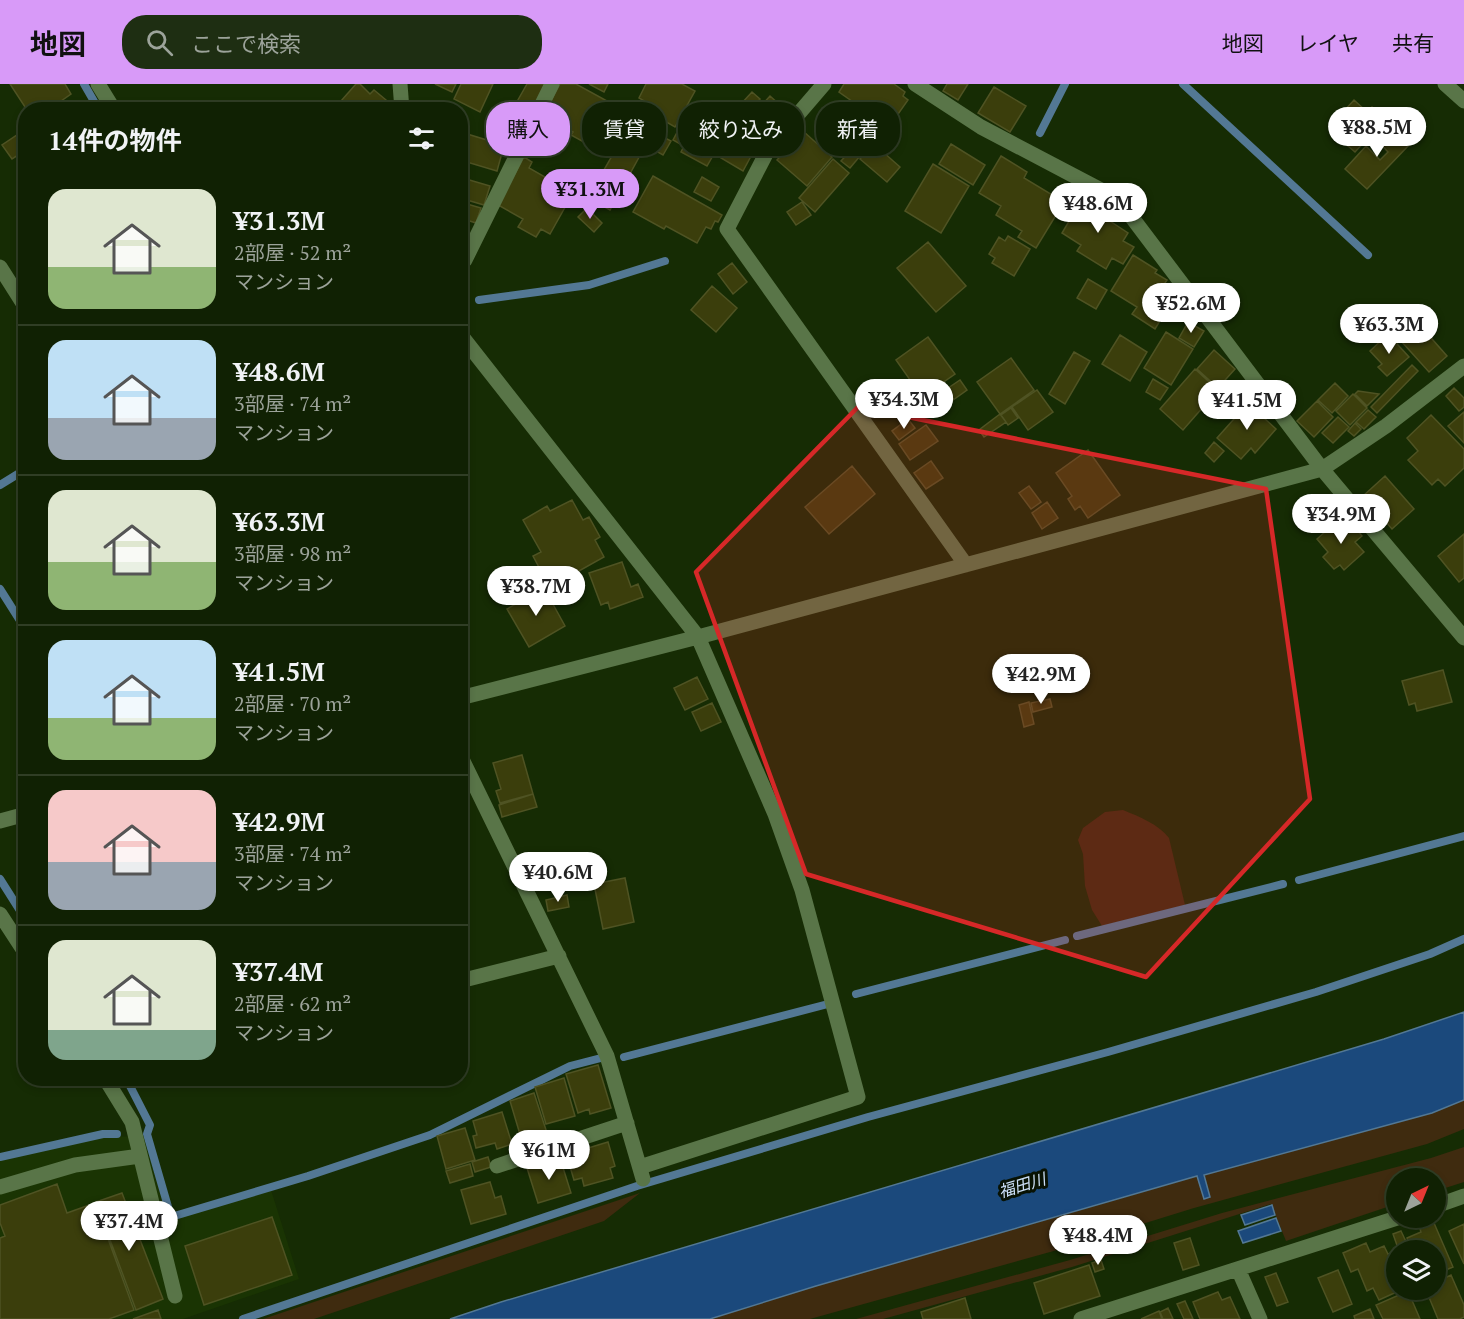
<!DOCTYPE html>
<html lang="ja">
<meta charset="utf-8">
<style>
:root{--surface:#102103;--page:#1e2e12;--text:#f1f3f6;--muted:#9ca39a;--line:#303e25;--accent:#d89af8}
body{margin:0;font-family:"PT Serif","Noto Sans JP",serif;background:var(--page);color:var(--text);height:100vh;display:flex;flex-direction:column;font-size:22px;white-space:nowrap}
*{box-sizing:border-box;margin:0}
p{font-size:20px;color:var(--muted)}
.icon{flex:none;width:33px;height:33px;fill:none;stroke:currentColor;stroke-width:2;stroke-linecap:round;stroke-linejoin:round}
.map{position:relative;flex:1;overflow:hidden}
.panel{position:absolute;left:18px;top:18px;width:450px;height:984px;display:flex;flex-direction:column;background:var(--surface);border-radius:24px;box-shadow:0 3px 9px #0003,0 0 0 2px var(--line)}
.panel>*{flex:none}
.banner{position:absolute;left:486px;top:18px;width:570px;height:54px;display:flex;gap:12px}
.needle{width:39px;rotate:43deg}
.buttons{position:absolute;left:1386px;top:1084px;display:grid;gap:12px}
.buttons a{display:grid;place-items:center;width:60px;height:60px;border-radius:50%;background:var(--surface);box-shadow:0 3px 9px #0003,0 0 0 2px var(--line);font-size:30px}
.price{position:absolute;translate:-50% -51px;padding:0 14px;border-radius:21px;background:#fff;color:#222;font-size:20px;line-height:39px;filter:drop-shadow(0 2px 3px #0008)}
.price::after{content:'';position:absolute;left:50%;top:36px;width:18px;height:14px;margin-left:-9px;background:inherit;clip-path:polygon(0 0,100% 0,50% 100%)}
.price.active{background:var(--accent);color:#111}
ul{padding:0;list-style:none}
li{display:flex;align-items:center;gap:18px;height:150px;padding:0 30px}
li+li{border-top:2px solid var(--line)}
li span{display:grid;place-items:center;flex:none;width:168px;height:120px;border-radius:18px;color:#555}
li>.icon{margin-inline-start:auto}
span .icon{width:72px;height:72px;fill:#fffc;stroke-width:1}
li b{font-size:26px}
h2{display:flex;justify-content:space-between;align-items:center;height:72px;padding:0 30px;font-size:26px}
.chip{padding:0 21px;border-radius:24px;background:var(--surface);box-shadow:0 3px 9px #0003,0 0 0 2px var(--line);font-size:21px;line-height:54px}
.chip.active{background:var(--accent);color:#111}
header{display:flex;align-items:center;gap:36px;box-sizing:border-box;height:84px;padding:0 30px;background:var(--accent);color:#111}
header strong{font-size:28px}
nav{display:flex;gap:33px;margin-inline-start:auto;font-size:21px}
.search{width:420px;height:54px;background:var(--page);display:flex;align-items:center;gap:15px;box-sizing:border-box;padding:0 21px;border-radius:24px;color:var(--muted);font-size:22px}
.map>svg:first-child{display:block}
.built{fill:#1a3403}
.green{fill:#3f2b0f}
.water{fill:#1b497c;stroke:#537894;stroke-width:1.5}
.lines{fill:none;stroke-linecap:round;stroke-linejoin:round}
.stream{stroke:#537894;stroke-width:8}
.building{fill:#3b3e0c;stroke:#4f5323;stroke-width:1.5}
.minor{stroke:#597548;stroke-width:15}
.marked{fill:#d62828;fill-opacity:0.2;stroke:#d62828;stroke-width:4.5;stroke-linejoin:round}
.labels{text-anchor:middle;stroke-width:6;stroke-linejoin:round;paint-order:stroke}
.water-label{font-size:16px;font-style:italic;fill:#cde1f9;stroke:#081203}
</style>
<header>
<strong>地図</strong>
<div class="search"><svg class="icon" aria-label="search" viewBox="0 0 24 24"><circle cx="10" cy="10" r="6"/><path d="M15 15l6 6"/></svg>ここで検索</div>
<nav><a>地図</a><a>レイヤ</a><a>共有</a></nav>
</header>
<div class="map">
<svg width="1464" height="1235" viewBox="0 0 1464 1235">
<rect width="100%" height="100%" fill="#162c04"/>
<path class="built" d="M146,1052L170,1136L271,1106L299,1195L183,1235H0V1075L102,1053Z"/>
<path class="green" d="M1123,726C1140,733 1158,740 1169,754L1185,821L1102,842L1092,826L1085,802L1083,770L1078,756L1083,744L1105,728Z
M1464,1016V1045L1427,1060L1194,1124L1068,1163L810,1235H710L816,1202L1198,1092L1204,1115L1210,1113L1204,1091L1432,1029Z
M1464,1063V1098L1436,1107V1095H1396V1120L1286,1157L1271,1120L1072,1183L883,1235H856L1070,1176L1222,1129L1431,1074Z
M640,1109L604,1137L314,1235H263Z"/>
<path class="water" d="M1464,928V1016L1432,1029L1204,1091L1210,1113L1204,1115L1197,1092L816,1202L710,1235H450L501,1218L1384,955Z
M1272,1121L1275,1131L1245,1141L1241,1131Z
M1276,1134L1281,1147L1243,1159L1238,1147Z"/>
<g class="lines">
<path class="stream" d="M84,0L99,26
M1183,0L1368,171
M1040,49L1065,0
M479,216L589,201L665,177
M0,401L26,385
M0,505L26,546
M0,795L26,836
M1299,796L1464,752
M1077,852L1283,800
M856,910L1065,856
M624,973L828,920
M129,1000L150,1041L147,1050L171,1133L308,1092L430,1051L570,982L601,974
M0,1073L103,1050H117
M243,1235L637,1102L868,1033L1108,968L1316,908L1430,870L1464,855"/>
</g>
<path class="building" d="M10,0H65L71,10L48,26H27Z
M356,0H360L370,10L374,6L386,16L382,20L388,26H333Z
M435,0H456L452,8Z
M461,0H493L480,28L454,15Z
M527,0H543L547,2L535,23L532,22L524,38L510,30Z
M560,0H576L629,29L608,68L592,59L591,62L571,51L573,48L543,31Z
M589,0H608L604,8Z
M646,0H682L695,7L675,43L642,24L646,18L639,14Z
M844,0H894L905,8L903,12L908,16L896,33L890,29L883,39L839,8Z
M947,0H968L958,16L943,7Z
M994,3L1026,22L1010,48L978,29Z
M752,8L760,15L749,27L741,20Z
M770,12L789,29L764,56L746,39Z
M1354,16L1366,27L1344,51L1332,40Z
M692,21L730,42L707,82L681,68L684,62L673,56Z
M1372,23L1385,36L1355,68L1341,56Z
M495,24L524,40L515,57L486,41Z
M1388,40L1409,61L1367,105L1345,85L1366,62L1380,76L1388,68L1375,54Z
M26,45V66L12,75L2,61Z
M621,46L645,59L641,65L643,66L610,126L581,110L584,105L580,102L584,94L598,102L604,92L601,91L612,72L608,69Z
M730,46L757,61L743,87L716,71Z
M803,47L832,73L807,102L777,76Z
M464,49L487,56L489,53L505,58L497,87L460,76V63Z
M656,49L671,57L663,71L649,63Z
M874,60L900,83L887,98L860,75Z
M951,60L985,81L973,101L939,80Z
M852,65L860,72L850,84L841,77Z
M1001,72L1027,88L1024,94L1064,118L1036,164L1018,153L1022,147L996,131L1001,122L979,109Z
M524,73L532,78L529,84L573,109L550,150L541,145L536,153L518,143L523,135L498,121Z
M833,75L849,89L815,128L799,114Z
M933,80L969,102L941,149L905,127Z
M653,92L722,131L718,138L715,137L711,145L706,143L697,159L666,142L664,145L633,128Z
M702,93L719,103L711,117L694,108Z
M466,95L490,102L484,121L460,114Z
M1084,112L1114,130L1110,137L1128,149L1123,157L1134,163L1123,180L1112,174L1106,185L1077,167L1081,161L1062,149Z
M460,118L481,124L476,139L460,134Z
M802,118L811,131L796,141L787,128Z
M587,124L602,139L594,148L578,133Z
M1008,152L1030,165L1014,192L992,179L995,174L989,170L999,153L1005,157Z
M928,158L966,202L936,228L897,184Z
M1133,171L1157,186L1155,189L1167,196L1163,202L1176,211L1155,245L1132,230L1137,223L1111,207Z
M732,179L747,198L733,210L718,190Z
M1088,195L1107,206L1096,225L1077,214Z
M712,202L737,224L716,248L691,226Z
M1410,230L1447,272L1429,288L1392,247Z
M1188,238L1204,247L1194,263L1179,254Z
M1166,248L1193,265L1171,301L1144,284Z
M1388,250L1409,273L1387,292L1378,283L1382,280L1370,267Z
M1120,251L1147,268L1130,297L1102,280Z
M928,253L955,290L922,313L896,276Z
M1214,266L1235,285L1218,304L1197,285Z
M1074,268L1090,277L1065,320L1049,310Z
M1011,274L1034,306L1000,330L977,298Z
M1412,281L1418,287L1377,329L1371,323Z
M1195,285L1218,306L1183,346L1160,325Z
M1153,295L1168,304L1160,316L1146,308Z
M960,296L967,306L939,326L932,315Z
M1335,299L1348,312L1332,329L1318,316Z
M1454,304L1464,314V323L1459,327L1446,312Z
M1037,306L1053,328L1028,346L1012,323Z
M1358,307L1379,310L1367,322L1355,310Z
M1353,310L1367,324L1350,341L1336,327Z
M1250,317L1266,331L1264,334L1276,345L1255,369L1251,364L1241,375L1217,354Z
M1317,317L1333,333L1314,353L1297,337Z
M1011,324L1018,334L1008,341L1001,331Z
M1368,326L1376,333L1364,345L1356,338Z
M1464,328V359L1448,342Z
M1000,330L1006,338L984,353L979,346Z
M1431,331L1464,365V384L1445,402L1438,395L1432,401L1408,376L1418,367L1407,354Z
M1338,333L1349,343L1333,359L1322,349Z
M908,335L915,344L899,356L892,347Z
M1355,339L1361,345L1354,352L1348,347Z
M926,341L938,357L910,376L899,360Z
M1214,358L1224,367L1214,378L1205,369Z
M1088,366L1120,411L1088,434L1080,422L1075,426L1068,415L1072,412L1056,389Z
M931,377L943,394L926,405L914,389Z
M852,382L875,410L829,450L805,423Z
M1385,392L1414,425L1392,445L1363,412Z
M1029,402L1041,418L1031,425L1019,409Z
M572,416L583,436L589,433L600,453L595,456L604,473L570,492L567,489L548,500L533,472L541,468L523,436L547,422L550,427Z
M1047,418L1058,434L1042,445L1032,429Z
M1337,437L1345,446L1352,440L1362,452L1355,458L1364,468L1344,486L1340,481L1334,485L1323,473L1328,468L1317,455Z
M1464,450V494L1459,498L1438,472Z
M622,478L631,503L638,500L643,513L610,525L608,518L601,521L589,489Z
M544,504L565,542L529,563L507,525Z
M1443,586L1452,618L1417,627L1415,619L1409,621L1402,597Z
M697,593L708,615L685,626L674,604Z
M1050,615L1052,623L1033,628L1031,619Z
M1029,618L1034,640L1024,643L1019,621Z
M712,619L721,638L701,647L692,628Z
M522,671L533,710L500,719L496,707L501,705L493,679Z
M533,710L537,723L502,733L499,721Z
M625,794L634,838L603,845L594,800Z
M567,811L569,823L548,827L546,816Z
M598,981L611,1024L590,1030L589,1025L578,1029L566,990Z
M564,994L575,1032L546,1040L535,1003Z
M534,1009L547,1049L522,1057L510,1017Z
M502,1028L512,1060L497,1065L495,1059L476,1064L473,1052L477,1051L473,1037Z
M465,1044L475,1076L446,1085L437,1052Z
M608,1058L615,1082L610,1084L613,1094L584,1102L582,1094L574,1096L568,1076L576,1073L575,1068Z
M488,1073L491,1083L475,1088L472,1078Z
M560,1074L571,1109L538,1119L527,1084Z
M470,1080L473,1092L450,1099L446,1087Z
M490,1098L495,1114L501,1112L506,1130L471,1140L461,1106Z
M57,1100L67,1129L95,1119L134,1226L109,1235H0V1154L5,1152L0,1139V1121Z
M122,1109L163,1215L136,1226L96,1118Z
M272,1133L292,1191L204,1221L185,1162Z
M1434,1139L1453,1183L1436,1190V1167H1412L1407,1154L1421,1148L1420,1145Z
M1464,1140V1180L1449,1147Z
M1401,1147L1410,1166L1407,1167H1399L1393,1150Z
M1190,1154L1199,1181L1183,1186L1174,1159Z
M1366,1159L1370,1168L1384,1162L1388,1170L1394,1168L1396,1173V1206H1401L1379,1216L1373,1204L1367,1207L1358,1185L1351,1188L1343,1169Z
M1101,1176L1104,1185L1095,1188L1092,1179Z
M1089,1181L1100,1212L1044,1230L1034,1199Z
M1338,1186L1352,1220L1333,1228L1318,1194Z
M1276,1189L1288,1218L1277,1222L1265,1193Z
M1451,1191L1464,1221V1233L1460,1235H1438L1426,1206H1436V1198Z
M1408,1207L1420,1235H1383L1376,1221Z
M1218,1208L1222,1216L1230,1213L1240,1235H1200L1193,1218Z
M965,1214L971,1235H923L921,1228Z
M1185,1217L1193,1235H1184L1177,1220Z
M1168,1224L1173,1235H1163L1160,1228Z
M1370,1225L1374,1235H1355L1354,1232Z
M158,1226L161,1235H133Z
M1159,1227L1162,1235H1141Z"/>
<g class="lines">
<path class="minor" d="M98,0L114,26
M400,0L402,26
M824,0L769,64L727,145L966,481
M915,0L981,43L1118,115L1322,385L1464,554
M1445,0L1464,17
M460,180L465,176L552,0
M0,183L26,224
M460,250L698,553L775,730L802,806L858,1013L640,1083
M460,614L698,553L1322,385L1386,342L1464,282
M460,671L607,972L643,1095
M0,737L26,730
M0,830L26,870
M460,897L559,872
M105,994L132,1038L175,1212
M497,1082L627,1039
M0,1103L75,1081L140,1072
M1436,1122L1464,1112
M1238,1185L1260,1235
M1081,1235L1397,1134"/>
</g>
<path class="marked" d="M858,323L1266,405L1310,715L1146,893L806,790L696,488Z"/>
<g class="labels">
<g class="water-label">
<text transform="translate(1022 1101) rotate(-17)" y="6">福田川</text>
</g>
</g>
</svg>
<div class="buttons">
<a><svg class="needle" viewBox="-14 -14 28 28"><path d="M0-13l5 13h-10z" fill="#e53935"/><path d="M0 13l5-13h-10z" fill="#9ca39a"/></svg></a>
<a><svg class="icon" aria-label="layers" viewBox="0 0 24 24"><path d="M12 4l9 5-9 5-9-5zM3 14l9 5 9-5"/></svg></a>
</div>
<b class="price" style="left:1377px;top:74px">¥88.5M</b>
<b class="price active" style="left:590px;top:136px">¥31.3M</b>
<b class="price" style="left:1098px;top:150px">¥48.6M</b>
<b class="price" style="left:1191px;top:250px">¥52.6M</b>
<b class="price" style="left:1389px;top:271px">¥63.3M</b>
<b class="price" style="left:904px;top:346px">¥34.3M</b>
<b class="price" style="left:1247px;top:347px">¥41.5M</b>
<b class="price" style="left:1341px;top:461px">¥34.9M</b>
<b class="price" style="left:536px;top:533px">¥38.7M</b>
<b class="price" style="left:1041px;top:621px">¥42.9M</b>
<b class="price" style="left:558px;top:819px">¥40.6M</b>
<b class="price" style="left:549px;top:1097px">¥61M</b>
<b class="price" style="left:129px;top:1168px">¥37.4M</b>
<b class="price" style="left:1098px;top:1182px">¥48.4M</b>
<div class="banner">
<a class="chip active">購入</a>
<a class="chip">賃貸</a>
<a class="chip">絞り込み</a>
<a class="chip">新着</a>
</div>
<section class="panel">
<h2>14件の物件<svg class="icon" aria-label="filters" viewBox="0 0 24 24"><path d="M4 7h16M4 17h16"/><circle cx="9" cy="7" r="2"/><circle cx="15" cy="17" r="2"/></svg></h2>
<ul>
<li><span style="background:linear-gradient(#dfe7d0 65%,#8fb573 0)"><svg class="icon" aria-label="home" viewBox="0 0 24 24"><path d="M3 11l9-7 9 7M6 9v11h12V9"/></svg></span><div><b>¥31.3M</b><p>2部屋 · 52 m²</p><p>マンション</p></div></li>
<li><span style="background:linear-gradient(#bfe0f5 65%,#9aa5b1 0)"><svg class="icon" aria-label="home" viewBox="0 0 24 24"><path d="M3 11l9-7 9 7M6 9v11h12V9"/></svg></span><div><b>¥48.6M</b><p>3部屋 · 74 m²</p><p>マンション</p></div></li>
<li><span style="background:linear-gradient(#dfe7d0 60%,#8fb573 0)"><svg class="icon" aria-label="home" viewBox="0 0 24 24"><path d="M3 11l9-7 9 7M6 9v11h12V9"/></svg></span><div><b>¥63.3M</b><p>3部屋 · 98 m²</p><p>マンション</p></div></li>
<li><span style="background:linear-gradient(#bfe0f5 65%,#8fb573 0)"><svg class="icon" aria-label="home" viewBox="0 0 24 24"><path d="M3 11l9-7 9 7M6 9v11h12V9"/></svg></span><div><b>¥41.5M</b><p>2部屋 · 70 m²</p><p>マンション</p></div></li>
<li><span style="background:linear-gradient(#f6c9c9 60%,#9aa5b1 0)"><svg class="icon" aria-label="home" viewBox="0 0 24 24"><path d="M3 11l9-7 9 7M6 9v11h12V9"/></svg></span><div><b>¥42.9M</b><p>3部屋 · 74 m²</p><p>マンション</p></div></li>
<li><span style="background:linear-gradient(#dfe7d0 75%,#7fa58c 0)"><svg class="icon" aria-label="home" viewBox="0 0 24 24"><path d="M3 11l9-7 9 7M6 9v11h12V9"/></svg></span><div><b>¥37.4M</b><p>2部屋 · 62 m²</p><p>マンション</p></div></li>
</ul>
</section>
</div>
